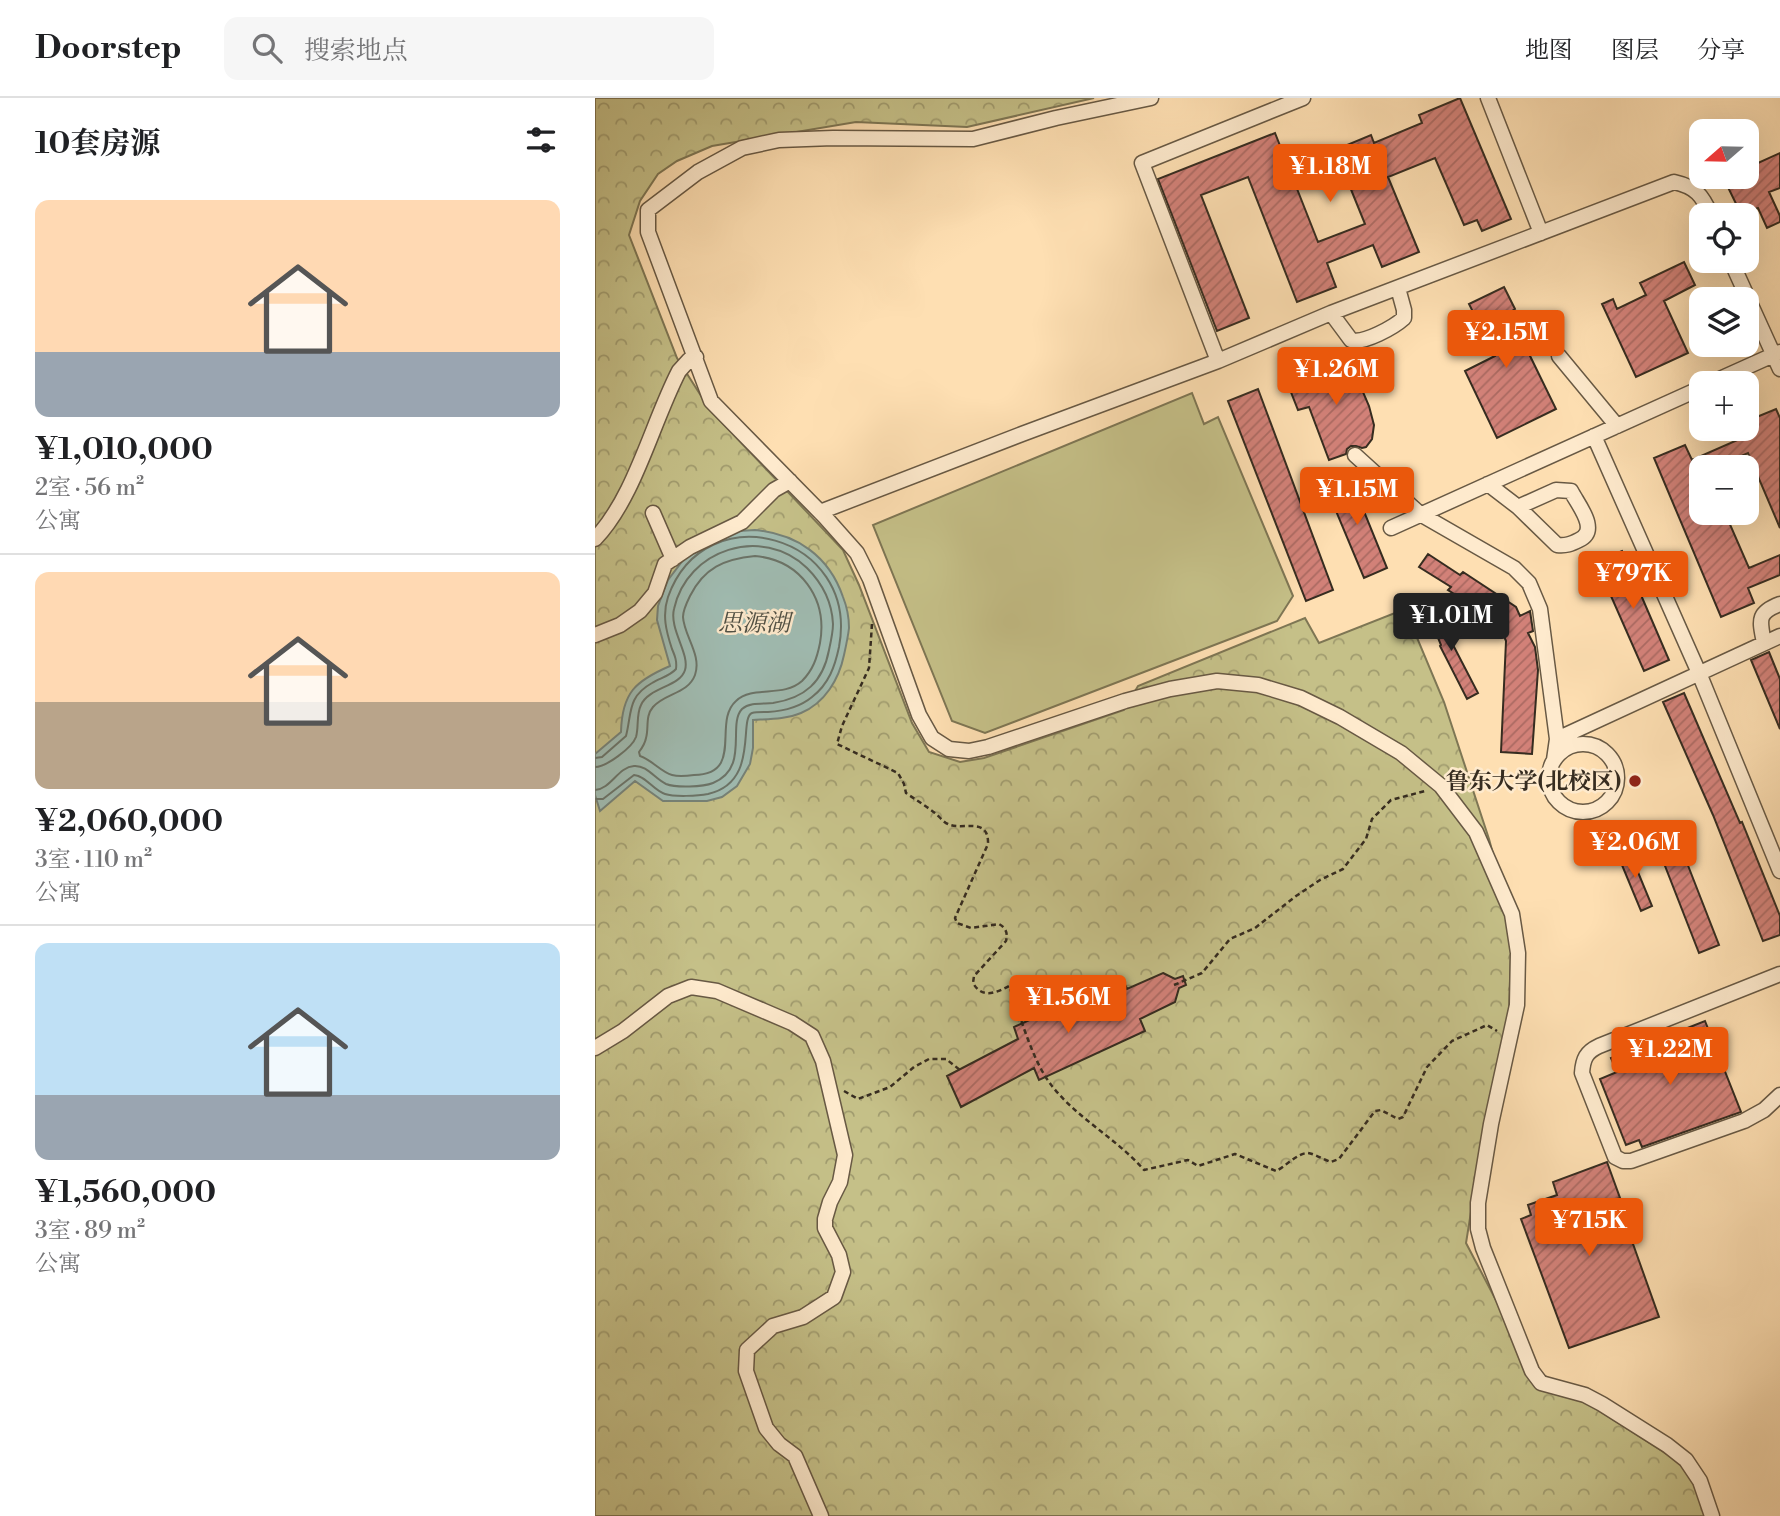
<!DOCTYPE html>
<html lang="zh">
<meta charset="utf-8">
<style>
:root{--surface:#fff;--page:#f6f6f6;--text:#202124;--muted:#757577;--line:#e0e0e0;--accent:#ea580c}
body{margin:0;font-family:"Libre Bodoni","Noto Serif SC",serif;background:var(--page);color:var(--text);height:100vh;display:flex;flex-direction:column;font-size:26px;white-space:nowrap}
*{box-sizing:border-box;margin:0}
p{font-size:23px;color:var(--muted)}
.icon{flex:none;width:38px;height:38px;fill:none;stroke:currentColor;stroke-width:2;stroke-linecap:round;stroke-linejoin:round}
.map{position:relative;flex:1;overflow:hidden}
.sheet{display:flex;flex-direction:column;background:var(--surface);width:595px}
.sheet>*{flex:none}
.needle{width:46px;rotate:250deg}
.buttons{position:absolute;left:1094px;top:21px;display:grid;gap:14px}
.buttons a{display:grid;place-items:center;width:70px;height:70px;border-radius:14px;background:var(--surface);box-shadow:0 7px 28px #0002;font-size:35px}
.price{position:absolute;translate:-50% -60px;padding:0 16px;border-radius:7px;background:var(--accent);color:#fff;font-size:23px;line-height:46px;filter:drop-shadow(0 2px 4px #0008)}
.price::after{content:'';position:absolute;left:50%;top:42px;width:21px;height:16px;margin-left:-10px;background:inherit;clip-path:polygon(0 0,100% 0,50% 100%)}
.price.selected{background:#222;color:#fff}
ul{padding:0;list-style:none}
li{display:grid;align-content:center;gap:14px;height:371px;padding:0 35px}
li+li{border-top:2px solid var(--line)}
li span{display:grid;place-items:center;height:217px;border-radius:14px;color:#555}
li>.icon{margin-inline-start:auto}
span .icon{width:126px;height:126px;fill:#fffc;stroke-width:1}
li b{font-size:30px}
h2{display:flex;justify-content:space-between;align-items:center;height:84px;padding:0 35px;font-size:30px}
header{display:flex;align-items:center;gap:42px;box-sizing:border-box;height:98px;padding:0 35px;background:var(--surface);border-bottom:2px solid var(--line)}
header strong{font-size:33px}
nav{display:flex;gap:38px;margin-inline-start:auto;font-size:24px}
.search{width:490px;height:63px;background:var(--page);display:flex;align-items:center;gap:18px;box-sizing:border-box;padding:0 24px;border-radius:14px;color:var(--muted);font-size:26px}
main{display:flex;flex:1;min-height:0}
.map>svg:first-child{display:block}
.forest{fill:url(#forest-crowns);stroke:#7e7654;stroke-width:2}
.park{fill:#c5c088;stroke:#7e7654;stroke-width:2}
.water{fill:#a0bcb2;stroke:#768278;stroke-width:2}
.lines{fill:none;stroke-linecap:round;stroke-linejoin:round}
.shore{stroke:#6b7469;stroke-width:2}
.building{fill:url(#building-hatch);stroke:#362c20;stroke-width:2}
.minor-casing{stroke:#685944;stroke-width:17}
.path{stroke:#362c20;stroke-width:2.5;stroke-dasharray:5 3.5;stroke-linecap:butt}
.minor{stroke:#feeacd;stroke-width:14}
.poi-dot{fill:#8f2418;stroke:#feeacd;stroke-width:2.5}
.labels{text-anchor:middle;stroke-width:5;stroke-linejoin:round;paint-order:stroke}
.poi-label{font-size:23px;font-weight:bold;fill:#362c20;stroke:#feeacd;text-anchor:end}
.water-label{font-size:24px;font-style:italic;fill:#505044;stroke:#feeacd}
</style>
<header>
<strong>Doorstep</strong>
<div class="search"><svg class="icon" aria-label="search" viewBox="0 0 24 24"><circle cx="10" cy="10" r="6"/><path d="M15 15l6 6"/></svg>搜索地点</div>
<nav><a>地图</a><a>图层</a><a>分享</a></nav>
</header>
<main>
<section class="sheet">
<h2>10套房源<svg class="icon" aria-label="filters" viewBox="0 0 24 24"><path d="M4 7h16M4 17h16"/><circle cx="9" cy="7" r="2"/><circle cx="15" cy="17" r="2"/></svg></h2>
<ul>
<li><span style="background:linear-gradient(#ffd9b3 70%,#9aa5b1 0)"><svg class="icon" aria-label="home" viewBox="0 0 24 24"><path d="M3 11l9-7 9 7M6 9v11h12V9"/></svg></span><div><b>¥1,010,000</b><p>2室 · 56 m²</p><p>公寓</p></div></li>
<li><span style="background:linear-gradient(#ffd9b3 60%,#b9a48a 0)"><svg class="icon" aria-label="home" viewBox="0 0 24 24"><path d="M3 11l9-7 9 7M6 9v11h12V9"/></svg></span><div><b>¥2,060,000</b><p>3室 · 110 m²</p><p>公寓</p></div></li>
<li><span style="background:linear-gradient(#bfe0f5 70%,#9aa5b1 0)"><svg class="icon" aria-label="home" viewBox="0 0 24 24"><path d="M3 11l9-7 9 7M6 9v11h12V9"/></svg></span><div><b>¥1,560,000</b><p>3室 · 89 m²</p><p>公寓</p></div></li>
</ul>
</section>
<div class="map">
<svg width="1185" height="1418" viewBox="0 0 1185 1418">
<defs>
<pattern id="forest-crowns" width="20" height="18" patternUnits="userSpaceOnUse" patternTransform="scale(1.75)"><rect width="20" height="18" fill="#c5c088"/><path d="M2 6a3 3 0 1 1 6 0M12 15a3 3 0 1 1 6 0" fill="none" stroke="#a19c6f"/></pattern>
<pattern id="building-hatch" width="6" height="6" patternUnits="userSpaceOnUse" patternTransform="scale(1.75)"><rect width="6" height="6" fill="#d28178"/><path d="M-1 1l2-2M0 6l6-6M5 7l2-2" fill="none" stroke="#ab6a62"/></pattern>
</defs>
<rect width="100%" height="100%" fill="#fedfb2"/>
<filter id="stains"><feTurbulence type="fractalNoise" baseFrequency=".00286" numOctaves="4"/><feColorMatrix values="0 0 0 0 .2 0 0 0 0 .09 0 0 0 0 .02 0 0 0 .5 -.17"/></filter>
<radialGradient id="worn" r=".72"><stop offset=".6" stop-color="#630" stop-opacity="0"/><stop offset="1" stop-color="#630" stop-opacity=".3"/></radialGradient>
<path class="forest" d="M0,0H499L372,29L261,24L117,48L82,63L63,76L45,103L34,137L82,260L115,312L248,452L264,487L317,625L334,654L365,664L389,660L529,612L543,588L710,520L724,545L810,511L849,604L894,741L917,826L914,912L892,1014L871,1145L904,1208L944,1274L1095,1371L1113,1418H0Z"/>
<path class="park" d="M597,295L609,326L623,319L698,498L682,523L390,635L357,623L278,427Z"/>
<path class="water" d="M160,432C202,436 234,458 248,499C252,509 254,519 254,530C253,539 251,548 249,557C244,581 230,605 206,615C192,621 174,621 158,622V650L155,666L142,688L127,699L112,703H68L40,683L5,713L0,697V656L26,634C27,595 40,583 75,568L62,522L63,508L73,482L92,457L144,433Z"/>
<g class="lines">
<path class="shore" d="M160,458C205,462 233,500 225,545C222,560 218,572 207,583C188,600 158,587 141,603C117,624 150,676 99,677C92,678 84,679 77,677C66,674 57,662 45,658L44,654C47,650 50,646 51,640C54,630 50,618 58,609C70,595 93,596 100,577C107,557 89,538 88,519C88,512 92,504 95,498C109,470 129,461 160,458Z
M0,660L7,659L31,638C37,615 32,599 57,585C65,580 75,578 81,571C82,563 80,558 77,551C71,533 67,517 73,499C110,394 265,437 244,549C240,568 234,586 217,599C205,609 189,613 173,614C168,614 161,614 157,615C143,621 165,684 113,696C103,698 79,699 70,696C58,692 51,678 39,677L8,701H0
M0,669C11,669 37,650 41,639C44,629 41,617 46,607C54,589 85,589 90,572C95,556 74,531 79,511C92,451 167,427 212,470C227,485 237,504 238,526C238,534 236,543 234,552C228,584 210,600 178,605C168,606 155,604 147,611C132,627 155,670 118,685C108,689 81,690 71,686C60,681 52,667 39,668C23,669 16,691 0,692"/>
</g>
<path class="building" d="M865,0L916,121L887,133L882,122L869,127L840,60L793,79L824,154L787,169L778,147L732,165L741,189L702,204L653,79L606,97L654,220L622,233L563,81L680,35L723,144L770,126L740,52L776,37L779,45L827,25L824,17Z
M1185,55V90L1174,94L1185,118V124L1172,130L1163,110L1146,116L1128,79H1152V70Z
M1089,164L1100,187L1069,203L1093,255L1041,279L1007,206L1018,201L1022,211L1051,197L1045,185Z
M909,189L920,211L914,215L961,311L902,340L870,273L900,258L874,206Z
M753,259L774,308L779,327L777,341L771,349L767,350L761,348H756L752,351L751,356L734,362L714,309L703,312L692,284Z
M663,291L738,492L711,503L633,303Z
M1181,311L1185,320V430L1153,355L1121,369H1106V415H1130L1154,470L1185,457V477L1153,490L1159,505L1126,519L1059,360L1090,347L1097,362L1154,337L1152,332V323Z
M755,379L792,470L769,480L731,389Z
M1027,453L1074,562L1049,573L1001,464Z
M833,456L865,477L868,474L921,509L925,518L935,513L938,533L933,535L940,549L943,572L937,656L906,654L911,543L903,524L853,492L856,489L824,469Z
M839,504L856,543L883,595L872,601L845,548L846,547L830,508Z
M1174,554L1185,581V631L1156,562Z
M1089,595L1145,725L1147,724L1185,818V837L1168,843L1118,717L1068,604Z
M1085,747L1124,847L1104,855L1065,755Z
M1033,750L1057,808L1046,813L1022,755Z
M568,875L580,881L588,878L591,887L584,890L580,904L545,921L550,933L444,982L439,970L366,1009L352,978L423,941L419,929L527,880L532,891Z
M1110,923L1146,1014L1047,1049L1044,1042L1031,1047L1005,981L1022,974L1016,960Z
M1012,1064L1025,1100L1022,1101L1064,1219L974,1250L926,1121L936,1117L933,1107L962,1097L958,1084Z"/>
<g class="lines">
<defs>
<path id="minor" d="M556,0L461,20L378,41L238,40L184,42L147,50L103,74L53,112V134L116,303L230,419L262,455L275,481L324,617L337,640L354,651L374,653L393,649L530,603L575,591L622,583L663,587L706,600L745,619L806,655L846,688L881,734L917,816L923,855L922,907L896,1026L883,1105V1131L888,1150L937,1273L946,1285L990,1297L1007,1306L1072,1347L1091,1362L1105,1383L1117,1418
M893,0L946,135
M1136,163L1185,271
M736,215L756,242C769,246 799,229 809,220V212L803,190
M964,258L1022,328
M623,263L547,65L708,0
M1116,285L1185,254
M999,338L1104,575L1185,773
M760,357L825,416L919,470L934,485L945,511L962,641L959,662
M893,386L923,409L962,447C971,448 976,446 984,442C1005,432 983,407 976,393L961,392L923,409
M225,414L427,336L623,263L736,215L1079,84C1101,89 1107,97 1116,117
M58,415L78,461
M796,430L1106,290
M0,441C40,399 57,325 84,273L94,262L101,259
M0,537L25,527L45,513L60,495L70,466L95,449L147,424L179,392L195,383
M1169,545C1165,523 1161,515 1185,506
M962,641L1185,538
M954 680a34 34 0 1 1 68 0a34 34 0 1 1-68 0Z
M1185,876L1004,948C991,954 988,961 987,975L1020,1059L1028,1063H1036L1149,1023L1169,1012L1185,997
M0,950L28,933L73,898L96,889L122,893L197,925L217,938L228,963L250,1057L245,1084L235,1104L230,1121V1130L244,1157L248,1174L239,1199L208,1219L178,1228L152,1252L151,1273L171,1330L184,1346L200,1358L226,1418"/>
</defs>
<use href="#minor" class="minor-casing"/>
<path class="path" d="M277,526L274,570L247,628L242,646L303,675L309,686L311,695C321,702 331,708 340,715C344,718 348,724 353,726C367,733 394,718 393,746L360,820L362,825L376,830L404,826C411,830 413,835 411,843L379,878L378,885C387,901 401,895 414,888C426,919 437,963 457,988C483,1021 521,1040 549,1072L593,1062L603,1068L640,1056L681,1073C690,1069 702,1055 713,1055C720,1056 729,1062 736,1064L744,1061L780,1013L786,1012L803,1021L808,1019L832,969L857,943L892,927L902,933
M579,887L607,875L635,841L660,830L701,798L725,782L748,771L771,741L777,721L796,702L830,693
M249,993L263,1001L295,989L319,969L334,961H351L365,972"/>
<use href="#minor" class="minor"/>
</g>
<circle class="poi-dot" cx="1040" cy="683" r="7"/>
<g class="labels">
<g class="poi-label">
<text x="1026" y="691">鲁东大学(北校区)</text>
</g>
<g class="water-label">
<text x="159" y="533">思源湖</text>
</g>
</g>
<rect width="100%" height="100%" filter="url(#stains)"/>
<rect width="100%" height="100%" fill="url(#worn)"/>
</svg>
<div class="buttons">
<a><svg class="needle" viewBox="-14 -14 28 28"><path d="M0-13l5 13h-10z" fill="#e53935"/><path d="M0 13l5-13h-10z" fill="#757577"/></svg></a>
<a><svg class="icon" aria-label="locate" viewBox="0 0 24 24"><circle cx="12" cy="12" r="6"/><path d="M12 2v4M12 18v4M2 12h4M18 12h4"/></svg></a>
<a><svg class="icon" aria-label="layers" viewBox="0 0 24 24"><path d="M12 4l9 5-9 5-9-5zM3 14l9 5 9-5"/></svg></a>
<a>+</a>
<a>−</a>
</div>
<b class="price" style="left:735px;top:106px">¥1.18M</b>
<b class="price" style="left:911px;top:272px">¥2.15M</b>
<b class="price" style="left:741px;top:309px">¥1.26M</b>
<b class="price" style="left:762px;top:429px">¥1.15M</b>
<b class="price" style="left:1038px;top:513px">¥797K</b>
<b class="price selected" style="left:856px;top:555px">¥1.01M</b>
<b class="price" style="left:1040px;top:782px">¥2.06M</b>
<b class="price" style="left:473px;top:937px">¥1.56M</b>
<b class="price" style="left:1075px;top:989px">¥1.22M</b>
<b class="price" style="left:994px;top:1160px">¥715K</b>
</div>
</main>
